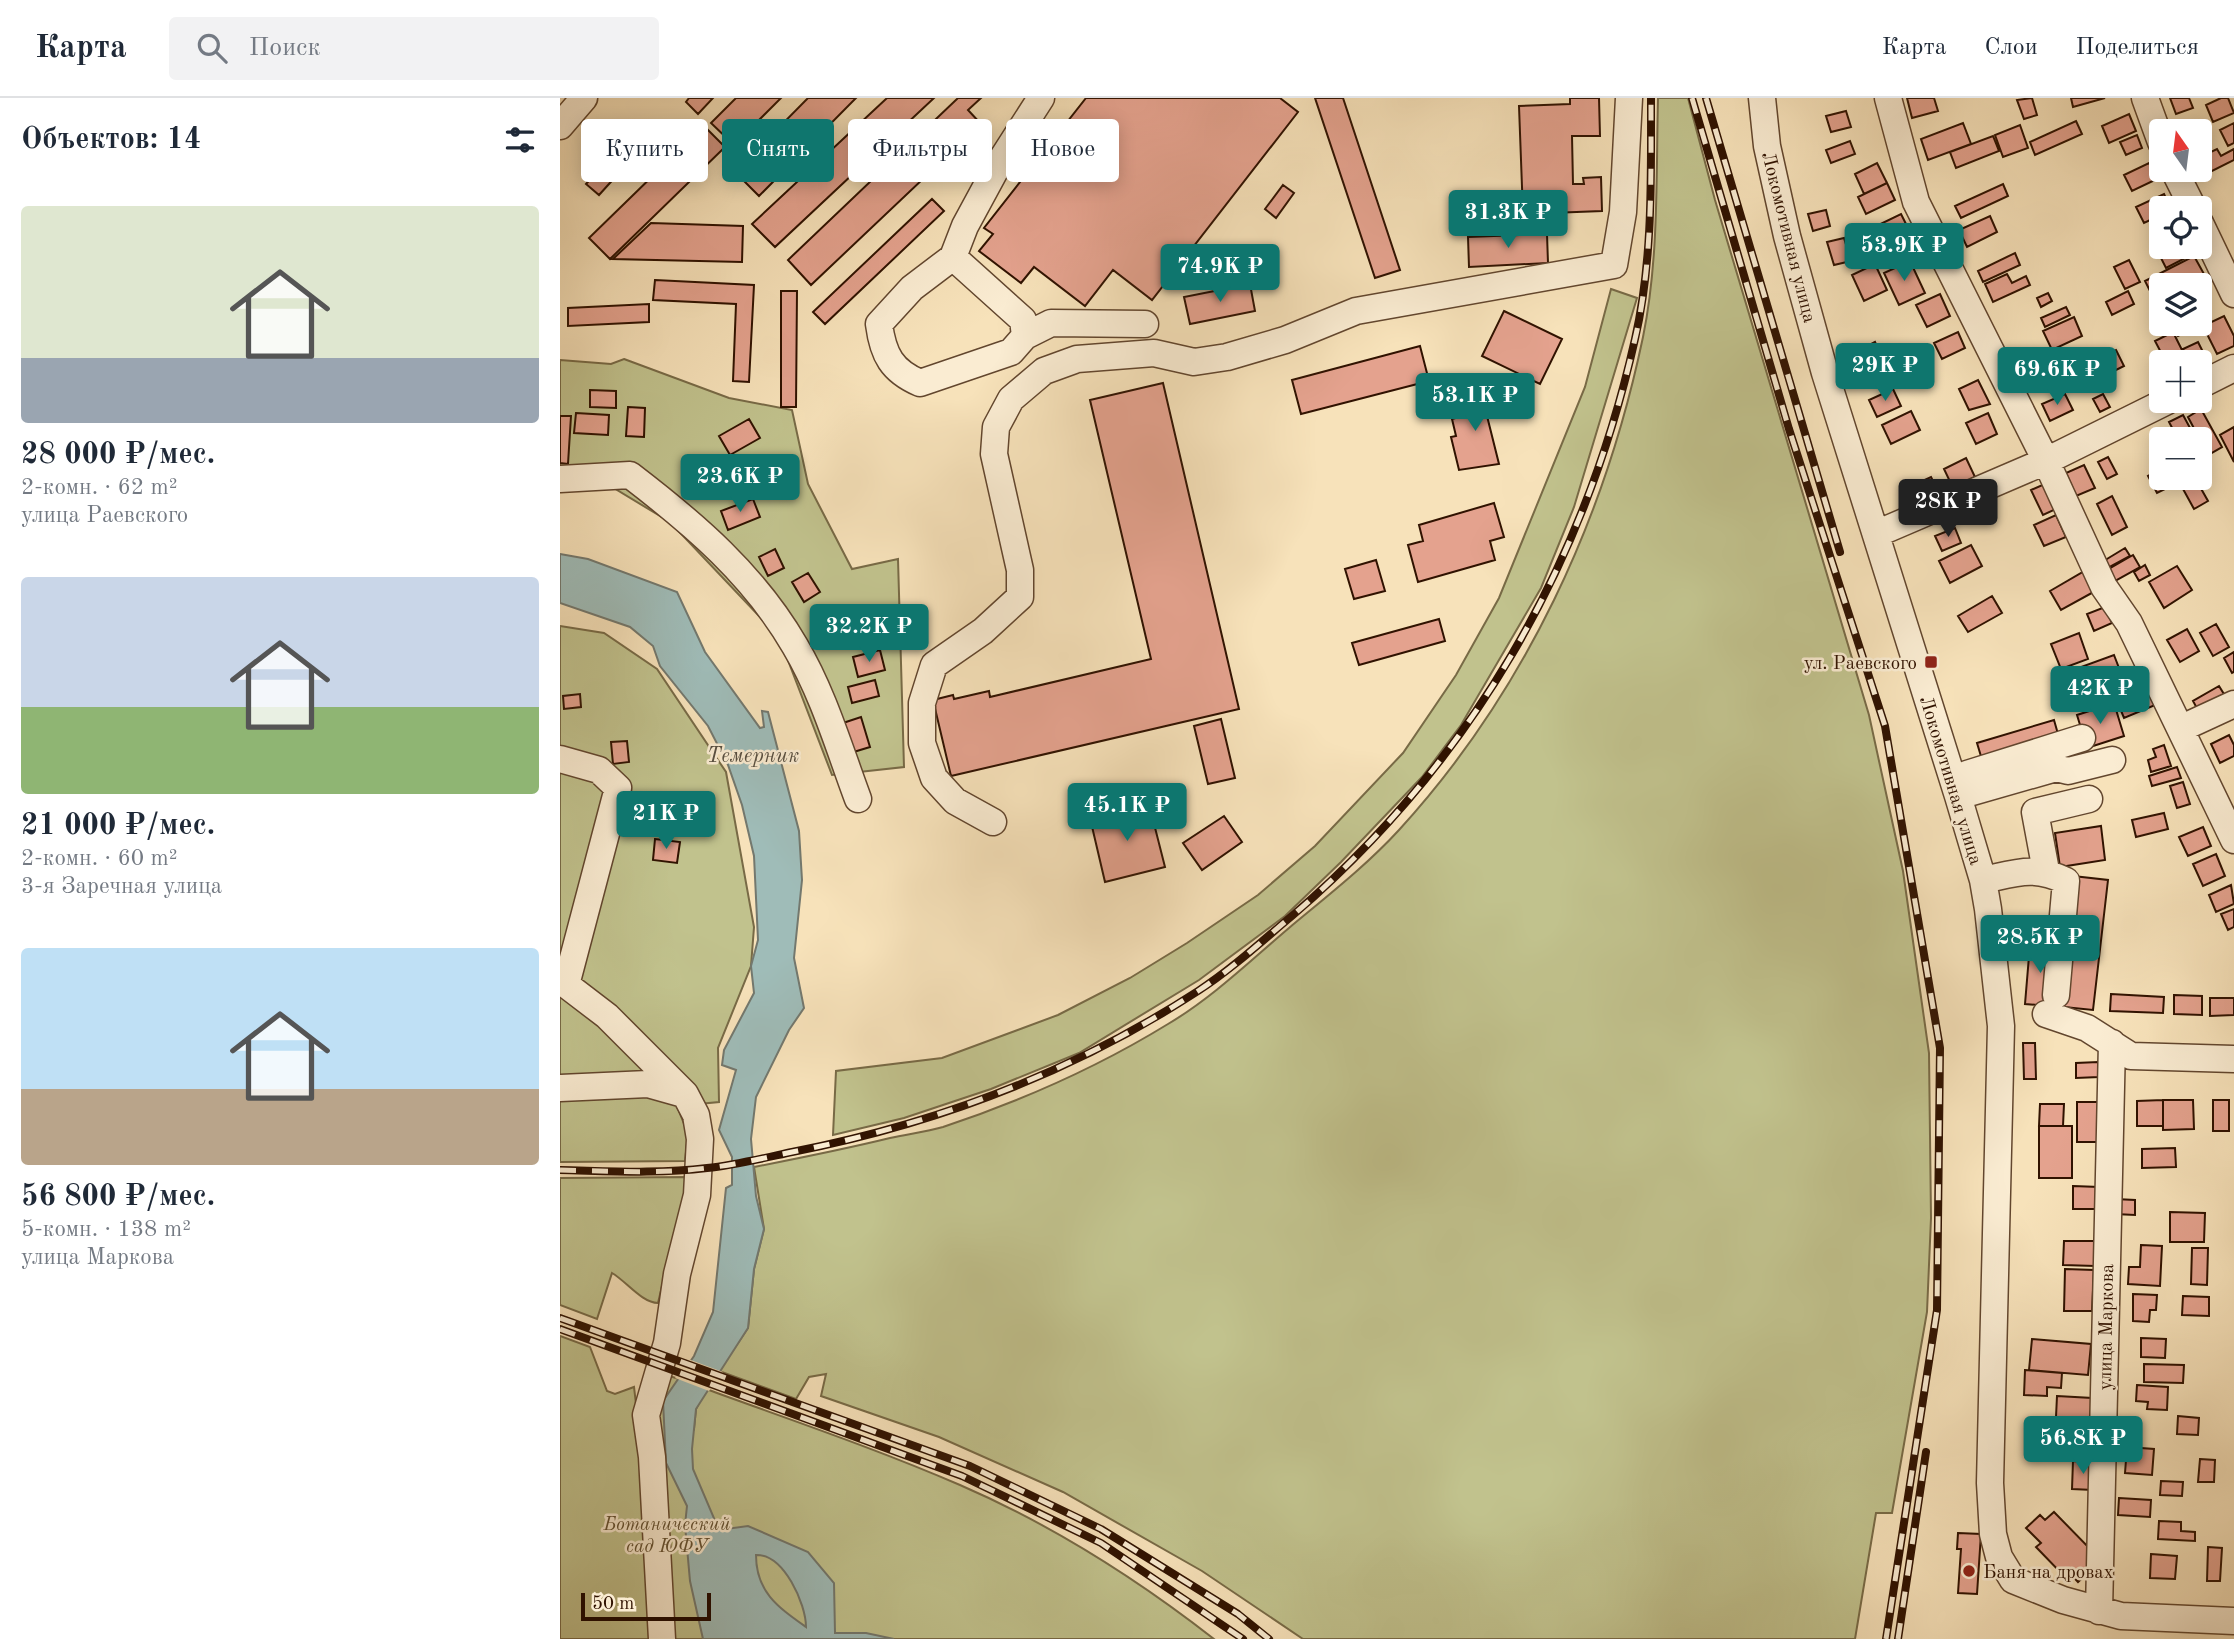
<!DOCTYPE html>
<html lang="ru">
<meta charset="utf-8">
<style>
:root{--surface:#fff;--page:#f2f2f3;--text:#1f2937;--muted:#747a83;--line:#e0e1e3;--accent:#0f766e}
body{margin:0;font-family:"Old Standard TT",serif;background:var(--page);color:var(--text);height:100vh;display:flex;flex-direction:column;font-size:26px;white-space:nowrap}
*{box-sizing:border-box;margin:0}
p{font-size:23px;color:var(--muted)}
.icon{flex:none;width:38px;height:38px;fill:none;stroke:currentColor;stroke-width:2;stroke-linecap:round;stroke-linejoin:round}
.map{position:relative;flex:1;overflow:hidden}
.panel{display:flex;flex-direction:column;background:var(--surface);width:560px}
.panel>*{flex:none}
.guide{position:absolute;left:21px;top:21px;width:665px;height:63px;display:flex;gap:14px}
.needle{width:46px;rotate:346deg}
.buttons{position:absolute;left:1589px;top:21px;display:grid;gap:14px}
.buttons a{display:grid;place-items:center;width:63px;height:63px;border-radius:7px;background:var(--surface);box-shadow:0 4px 18px #0003;font-size:35px}
.scale{position:absolute;left:21px;bottom:18px;width:130px;box-sizing:border-box;padding-left:7px;border:4px solid #301200;border-top:0;font-size:19px;line-height:24px;white-space:nowrap;color:#301200;-webkit-text-stroke:5px #faecd2;paint-order:stroke}
.price{position:absolute;translate:-50% -60px;padding:0 16px;border-radius:7px;background:var(--accent);color:#fff;font-size:23px;line-height:46px;filter:drop-shadow(0 2px 4px #0008)}
.price::after{content:'';position:absolute;left:50%;top:42px;width:21px;height:16px;margin-left:-10px;background:inherit;clip-path:polygon(0 0,100% 0,50% 100%)}
.price.active{background:#222;color:#fff}
ul{padding:0;list-style:none}
li{display:grid;align-content:center;gap:14px;height:371px;padding:0 21px}
li span{display:grid;place-items:center;height:217px;border-radius:7px;color:#555}
li>.icon{margin-inline-start:auto}
span .icon{width:126px;height:126px;fill:#fffc;stroke-width:1}
li b{font-size:30px}
h2{display:flex;justify-content:space-between;align-items:center;height:84px;padding:0 21px;font-size:30px}
.tag{padding:0 24px;border-radius:7px;background:var(--surface);box-shadow:0 4px 18px #0003;font-size:24px;line-height:63px}
.tag.active{background:var(--accent);color:#fff}
header{display:flex;align-items:center;gap:42px;box-sizing:border-box;height:98px;padding:0 35px;background:var(--surface);border-bottom:2px solid var(--line)}
header strong{font-size:33px}
nav{display:flex;gap:38px;margin-inline-start:auto;font-size:24px}
.search{width:490px;height:63px;background:var(--page);display:flex;align-items:center;gap:18px;box-sizing:border-box;padding:0 24px;border-radius:7px;color:var(--muted);font-size:26px}
main{display:flex;flex:1;min-height:0}
.map>svg:first-child{display:block}
.green{fill:#c1c28d;stroke:#786a46;stroke-width:2}
.water{fill:#9fbcb8;stroke:#73786e;stroke-width:2;fill-rule:evenodd}
.pier{fill:#f7e2ba}
.building{fill:#e4a28e;stroke:#301200;stroke-width:2}
.lines{fill:none;stroke-linecap:round;stroke-linejoin:round}
.minor-casing{stroke:#62462e;stroke-width:29}
.minor{stroke:#faecd2;stroke-width:26}
.rail-casing{stroke:#301200;stroke-width:8}
.rail{stroke:#faecd2;stroke-width:5;stroke-dasharray:16;stroke-linecap:butt}
.poi-dot{fill:#8f2418;stroke:#faecd2;stroke-width:2.5}
.labels{text-anchor:middle;stroke-width:5;stroke-linejoin:round;paint-order:stroke}
.street-label{font-size:19px;fill:#301200;stroke:#faecd2}
.poi-label{font-size:19px;fill:#301200;stroke:#faecd2;text-anchor:end}
.park-label{font-size:19px;font-style:italic;fill:#635031;stroke:#faecd2}
.water-label{font-size:21px;font-style:italic;fill:#574e40;stroke:#faecd2}
</style>
<header>
<strong>Карта</strong>
<div class="search"><svg class="icon" aria-label="search" viewBox="0 0 24 24"><circle cx="10" cy="10" r="6"/><path d="M15 15l6 6"/></svg>Поиск</div>
<nav><a>Карта</a><a>Слои</a><a>Поделиться</a></nav>
</header>
<main>
<section class="panel">
<h2>Объектов: 14<svg class="icon" aria-label="filters" viewBox="0 0 24 24"><path d="M4 7h16M4 17h16"/><circle cx="9" cy="7" r="2"/><circle cx="15" cy="17" r="2"/></svg></h2>
<ul>
<li><span style="background:linear-gradient(#dfe7d0 70%,#9aa5b1 0)"><svg class="icon" aria-label="home" viewBox="0 0 24 24"><path d="M3 11l9-7 9 7M6 9v11h12V9"/></svg></span><div><b>28 000 ₽/мес.</b><p>2-комн. · 62 m²</p><p>улица Раевского</p></div></li>
<li><span style="background:linear-gradient(#c9d6e8 60%,#8fb573 0)"><svg class="icon" aria-label="home" viewBox="0 0 24 24"><path d="M3 11l9-7 9 7M6 9v11h12V9"/></svg></span><div><b>21 000 ₽/мес.</b><p>2-комн. · 60 m²</p><p>3-я Заречная улица</p></div></li>
<li><span style="background:linear-gradient(#bfe0f5 65%,#b9a48a 0)"><svg class="icon" aria-label="home" viewBox="0 0 24 24"><path d="M3 11l9-7 9 7M6 9v11h12V9"/></svg></span><div><b>56 800 ₽/мес.</b><p>5-комн. · 138 m²</p><p>улица Маркова</p></div></li>
</ul>
</section>
<div class="map">
<svg width="1674" height="1541" viewBox="0 0 1674 1541">
<rect width="100%" height="100%" fill="#f7e2ba"/>
<filter id="stains"><feTurbulence type="fractalNoise" baseFrequency=".00286" numOctaves="4"/><feColorMatrix values="0 0 0 0 .2 0 0 0 0 .09 0 0 0 0 .02 0 0 0 .5 -.17"/></filter>
<radialGradient id="worn" r=".72"><stop offset=".6" stop-color="#630" stop-opacity="0"/><stop offset="1" stop-color="#630" stop-opacity=".3"/></radialGradient>
<path class="green" d="M1098,0H1128L1155,102L1309,617L1343,773L1369,955L1371,1120L1367,1214L1332,1415H1316L1295,1541H743L642,1473L503,1394L379,1339L261,1298L266,1276L249,1279L236,1301L159,1273L188,1230L194,1171L204,1131L194,1069C240,1060 285,1051 330,1040C348,1036 366,1034 383,1029C461,1003 538,969 608,926C652,900 690,863 729,830C766,799 806,768 839,732C965,594 1045,421 1083,239C1099,161 1096,79 1098,0Z
M1051,191L1077,200L1014,409L981,490L901,627L862,679L781,764L725,818L639,882L519,955L431,991L344,1020L273,1037L276,973L382,960L498,917L570,880L627,845L698,797L755,748L843,655L896,577L939,500L1025,289Z
M64,261L169,300L232,312L248,386L292,471L338,461L344,669L272,677L219,539L110,424L52,389L0,392V262L51,266Z
M0,528L44,535L97,571L166,674L194,829L191,868L158,950L159,1004L117,1008L128,1036L125,1063L0,1064Z
M128,1079L98,1205C82,1205 66,1183 52,1175L37,1221L0,1207V1080Z
M0,1238L30,1249L47,1293L55,1296L74,1289L76,1306L103,1276L119,1281L103,1303L134,1331L136,1311L146,1291C231,1322 317,1351 400,1387C490,1426 577,1481 654,1541H0Z"/>
<path class="water" d="M0,456L28,461L117,494L145,554L200,630L204,629L202,613L208,614L239,733L242,782L234,860L244,910L229,932L196,999L191,1041L196,1098L204,1131L194,1171L188,1230L136,1311L132,1351L133,1371L159,1432L188,1428L248,1454L274,1485L275,1535H306L334,1541H143L130,1483L125,1427L127,1408L106,1365L103,1303L134,1258L153,1214L166,1090L172,1087V1059L159,1032L176,972L162,967L164,952L194,895L191,868L198,842L194,758L182,707L168,667L148,628L100,568L93,548L70,529L0,505ZM196,1457C224,1456 246,1506 246,1529C218,1509 196,1494 196,1457Z"/>
<path class="pier" d="M128,1261L163,1274L149,1293L115,1280Z"/>
<path class="building" d="M129,0H153L138,16L126,4Z
M176,0H221L174,47L151,25Z
M248,0H296L199,98L175,74Z
M327,0H374L215,149L192,126Z
M398,0H421L408,12L421,26L251,187L228,162Z
M526,0H720L738,14L592,202L553,172L525,208L474,169L461,185L419,153L433,136L424,130Z
M755,0H783L840,172L815,180Z
M1010,0H1039L1040,38H1012L1013,86H1024L1023,80L1041,79L1042,113L963,116L959,8L1010,6Z
M1347,0H1374L1378,13L1352,20Z
M1472,0L1477,17L1464,21L1457,2Z
M1511,0H1545L1513,9Z
M1610,0H1629L1633,10L1616,16Z
M1661,0H1668L1674,15L1653,24L1646,7Z
M1286,13L1291,29L1271,34L1266,18Z
M1569,16L1576,33L1549,45L1542,28Z
M83,23L96,34L39,97L26,86Z
M1516,23L1522,36L1475,57L1470,44Z
M1403,25L1411,46L1368,62L1361,41Z
M1674,25V45L1668,48L1660,32Z
M1460,27L1468,50L1443,59L1435,37Z
M144,28L165,49L50,161L29,140Z
M1577,37L1582,50L1566,57L1560,44Z
M1433,38L1439,53L1396,70L1390,54Z
M1290,43L1295,56L1271,65L1266,52Z
M1657,51L1661,58L1674,51V62L1644,77L1640,59Z
M1317,65L1327,85L1304,96L1295,76Z
M1589,65L1597,81L1572,93L1564,77Z
M1327,85L1335,102L1306,116L1298,99Z
M1443,86L1448,98L1401,120L1395,108Z
M723,87L734,95L716,120L705,111Z
M1604,96L1610,110H1601V117L1584,125L1576,109Z
M372,101L384,113L265,226L253,214Z
M1266,112L1270,128L1253,133L1248,116Z
M1341,116L1350,134L1316,150L1308,132Z
M1430,118L1437,134L1407,149L1399,132Z
M91,125L183,128L182,164L53,161Z
M987,136L988,165L909,169L908,139Z
M1284,140L1291,163L1274,167L1267,144Z
M1601,148L1630,149L1633,156L1606,170L1596,150Z
M1455,155L1460,167L1423,184L1418,173Z
M1634,158L1644,176L1622,187H1601V193L1592,197L1585,183Z
M1569,162L1580,184L1565,191L1554,169Z
M1350,163L1365,195L1339,207L1324,175Z
M1315,166L1327,192L1304,203L1292,177Z
M1447,176L1452,185L1466,178L1470,187L1433,204L1425,186Z
M95,182L194,187L189,284L173,283L176,206L93,202Z
M690,186L695,213L630,226L624,199Z
M221,193H237L236,309H221Z
M1568,193L1574,206L1552,217L1546,204Z
M1488,195L1492,203L1481,209L1477,200Z
M1380,196L1390,218L1367,229L1356,207Z
M89,206V224L8,228V210Z
M1506,209L1510,217L1485,229L1481,220Z
M944,213L1002,241L980,286L922,258Z
M1664,218L1674,238V248L1657,256L1643,228Z
M1514,219L1522,238L1492,252L1483,233Z
M1612,226H1638L1639,227L1618,238Z
M1398,234L1405,250L1382,261L1374,245Z
M1613,234L1628,264H1606L1595,243Z
M1315,244L1325,266L1310,273L1300,252Z
M1638,244L1646,260L1629,264L1623,251Z
M860,248L869,283L741,316L732,282Z
M1556,252L1564,268L1536,282L1528,266Z
M1513,258L1524,282L1504,291L1493,268Z
M1486,266L1493,281L1475,290L1468,275Z
M1418,282L1430,306L1409,312L1399,291Z
M603,285L679,611L391,678L373,602L393,597L394,601L429,593L430,599L591,561L530,302Z
M1333,291L1341,308L1317,319L1309,302Z
M30,292L56,293V310L30,309Z
M937,294L940,311L926,314L939,366L899,372L891,339L896,338L892,321L899,319L896,304Z
M1505,296L1513,312L1490,323L1482,306Z
M1543,296L1550,309L1540,314L1533,301Z
M68,309L85,310L84,339L66,338Z
M1641,311L1662,349L1648,357L1628,319Z
M1351,313L1360,332L1331,346L1322,327Z
M16,315L49,317L48,337L14,335Z
M1428,315L1437,336L1416,346L1406,325Z
M1623,317L1636,341H1618L1609,324Z
M0,318H11L8,366L0,365Z
M189,321L200,340L170,357L159,338Z
M1674,329V364L1660,337Z
M1548,359L1557,376L1547,381L1538,364Z
M1406,360L1415,379L1393,390L1384,371Z
M1524,367L1535,390L1516,398L1506,375Z
M1601,371V380H1606L1611,388L1597,395L1588,378Z
M1371,379L1380,397L1357,407L1349,389Z
M1617,380H1635L1648,403L1634,411Z
M1487,385L1498,410L1483,417L1471,392Z
M1552,398L1567,429L1552,437L1537,406Z
M193,401L200,419L168,432L161,413Z
M934,405L944,439L930,443L935,462L858,484L848,447L863,443L859,427Z
M1496,417L1506,439L1484,448L1474,427Z
M1395,430L1401,445L1382,453L1375,438Z
M1411,447L1422,468L1390,485L1379,463Z
M1565,450L1570,458L1546,471L1542,464Z
M215,451L224,470L208,478L199,459Z
M1573,457L1580,469L1553,484L1547,472Z
M816,462L825,493L794,501L785,471Z
M1585,467L1590,477L1579,483L1574,474Z
M1617,468L1632,492L1604,510L1589,484Z
M1528,471L1539,491L1501,512L1490,493Z
M248,475L260,494L244,504L232,484Z
M1432,498L1442,515L1408,534L1398,518Z
M1545,509L1552,525L1534,533L1527,516Z
M879,521L885,543L799,567L792,545Z
M1656,526L1669,549L1653,558L1640,535Z
M1627,531L1639,553L1620,564L1607,542Z
M1519,535L1528,561L1501,571L1491,546Z
M320,552L325,572L298,579L293,559Z
M1674,554V574L1672,575L1664,560Z
M1554,557L1562,578L1507,598L1499,577Z
M315,582L319,598L292,605L288,589Z
M1590,583L1600,605L1564,620L1555,598Z
M1659,588L1667,601L1640,616L1633,603Z
M20,596L21,609L4,611L3,598Z
M1554,605L1564,638L1527,650L1517,617Z
M301,619L310,649L287,656L277,627Z
M661,621L675,680L648,686L634,628Z
M1494,622L1500,643L1423,665L1417,645Z
M1669,637L1674,647V658L1660,665L1651,646Z
M67,643L69,664L53,666L51,644Z
M1604,647L1611,668L1591,674L1588,662L1596,659L1593,651Z
M1617,669L1621,680L1592,688L1589,678Z
M1623,684L1630,706L1617,710L1610,688Z
M589,706L605,769L545,784L530,720Z
M1604,715L1608,731L1576,739L1572,722Z
M664,718L682,744L642,772L623,745Z
M1541,728L1545,762L1500,769L1495,735Z
M1643,729L1651,748L1628,758L1619,739Z
M95,741L120,744L117,765L93,762Z
M1656,756L1665,778L1643,788L1633,766Z
M1513,778L1548,782L1533,912L1504,909L1513,821Z
M1671,787L1674,806L1656,814L1649,797Z
M1674,811V829L1668,832L1661,816Z
M1470,846L1495,848L1490,908L1465,906Z
M1551,896L1604,899L1603,915L1550,913Z
M1614,897L1642,898V917L1614,916Z
M1650,900H1674V917L1650,918Z
M1463,945H1475L1476,981H1464Z
M1538,964L1539,979L1516,980V965Z
M1603,1002H1633L1634,1031L1603,1032Z
M1603,1002V1028H1577V1003Z
M1653,1002H1669V1033H1653Z
M1517,1004H1540L1541,1044H1517Z
M1480,1006H1504L1503,1028H1479Z
M1479,1028H1512V1080H1479Z
M1615,1050L1616,1069L1582,1070V1051Z
M1513,1088L1539,1089V1111H1513Z
M1555,1101L1575,1102V1117L1555,1116Z
M1610,1114L1645,1115L1644,1144H1610Z
M1504,1143H1536L1535,1168L1503,1167Z
M1581,1147L1602,1148L1600,1188L1568,1186L1569,1169H1580Z
M1632,1150H1648L1647,1187L1631,1186Z
M1505,1171L1534,1172L1532,1213H1504Z
M1573,1196L1597,1197L1596,1212H1590L1589,1224L1573,1223Z
M1623,1198L1649,1199V1218L1622,1217Z
M1581,1240L1606,1241L1605,1260L1581,1259Z
M1472,1241L1531,1246L1528,1277L1469,1272Z
M1584,1266L1624,1267L1623,1285L1584,1284Z
M1465,1272L1502,1275L1501,1290L1487,1289V1298L1464,1297Z
M1577,1287L1608,1289L1607,1312L1587,1311L1588,1304L1576,1303Z
M1497,1298L1532,1300L1530,1322L1496,1319Z
M1618,1318L1639,1320L1638,1337L1617,1336Z
M1486,1329L1519,1331L1518,1355L1484,1353Z
M1567,1349L1594,1351L1592,1377L1565,1375Z
M1640,1361L1655,1362L1654,1384H1638Z
M1513,1363L1534,1364L1533,1392L1512,1391Z
M1601,1383L1623,1384L1622,1398L1600,1397Z
M1559,1400L1591,1402L1590,1419L1558,1417Z
M1494,1414L1537,1458L1532,1471L1518,1484L1507,1472L1502,1476L1476,1449L1481,1445L1466,1430L1480,1417L1485,1422Z
M1599,1423L1621,1424V1433L1635,1434V1443L1598,1441Z
M1398,1435L1421,1436L1417,1496L1398,1495L1401,1451H1397Z
M1648,1449L1662,1450L1660,1483H1647Z
M1591,1456L1617,1458L1615,1481L1590,1480Z"/>
<g class="lines">
<defs>
<path id="minor" d="M1202,0L1207,48L1227,138L1265,275L1398,698L1423,782L1428,811L1441,928L1430,1385L1433,1436L1439,1459L1453,1482L1503,1502L1561,1518L1674,1523
M1328,0L1356,104L1486,363L1544,489L1569,525L1674,742
M1585,0L1601,44
M0,28L24,0
M1614,72L1633,110
M1640,125L1674,196
M393,159L463,222L465,238L451,254L360,285C332,273 323,257 319,226L352,190L393,159L405,128L438,67L481,0
M465,238L491,225L585,226
M1640,287L1674,270
M0,381L70,377C134,426 194,477 235,548C263,595 279,650 298,701
M1316,436L1486,363L1607,303
M1622,630L1674,606
M0,661L39,672L58,690L6,887
M1407,676L1522,640
M1398,698L1496,670L1508,673L1552,662
M433,724L395,703L374,680L362,645V605L374,567L423,533L460,499V472L434,356L436,329L451,301L484,273L517,261L594,255L634,264L667,259L725,242L796,213L1054,167L1063,114L1069,0
M1486,773L1475,714L1529,701
M1423,782C1456,775 1474,767 1506,783L1496,897
M0,882L47,918L125,996L136,1017L140,1041L137,1097L117,1176L107,1245L86,1317L92,1359L102,1541
M1486,916L1527,930L1571,958L1674,961
M0,990L88,986L120,995
M1539,1513L1552,945"/>
</defs>
<use href="#minor" class="minor-casing"/>
<use href="#minor" class="minor"/>
<defs>
<path id="rail" d="M1132,0L1229,331L1325,628L1380,950L1377,1212L1326,1541
M1146,0L1280,454
M0,1072C49,1073 98,1076 147,1070C175,1067 204,1060 232,1054C376,1026 515,973 638,893C672,871 702,843 733,817C910,665 1024,469 1075,241C1093,163 1091,79 1091,0
M0,1220L410,1368L541,1431L678,1516L709,1541
M0,1231L402,1378L541,1445L683,1541
M1338,1541L1366,1354"/>
</defs>
<use href="#rail" class="rail-casing"/>
<use href="#rail" class="rail"/>
</g>
<g class="poi-dot">
<rect x="1364" y="557" width="14" height="14" rx="3.5"/>
<circle cx="1409" cy="1473" r="7"/>
</g>
<g class="labels">
<g class="street-label">
<text transform="translate(1230 139) rotate(76)" y="7">Локомотивная улица</text>
<text transform="translate(1392 682) rotate(73)" y="7">Локомотивная улица</text>
<text transform="translate(1545 1229) rotate(-89)" y="7">улица Маркова</text>
</g>
<g class="poi-label">
<text x="1357" y="571">ул. Раевского</text>
<text x="1423" y="1480" text-anchor="start">Баня на дровах</text>
</g>
<g class="park-label">
<text x="107" y="1432">Ботанический<tspan x="107" dy="22">сад ЮФУ</tspan></text>
</g>
<g class="water-label">
<text x="193" y="664">Темерник</text>
</g>
</g>
<rect width="100%" height="100%" filter="url(#stains)"/>
<rect width="100%" height="100%" fill="url(#worn)"/>
</svg>
<div class="buttons">
<a><svg class="needle" viewBox="-14 -14 28 28"><path d="M0-13l5 13h-10z" fill="#e53935"/><path d="M0 13l5-13h-10z" fill="#747a83"/></svg></a>
<a><svg class="icon" aria-label="locate" viewBox="0 0 24 24"><circle cx="12" cy="12" r="6"/><path d="M12 2v4M12 18v4M2 12h4M18 12h4"/></svg></a>
<a><svg class="icon" aria-label="layers" viewBox="0 0 24 24"><path d="M12 4l9 5-9 5-9-5zM3 14l9 5 9-5"/></svg></a>
<a>+</a>
<a>−</a>
</div>
<div class="scale">50 m</div>
<b class="price" style="left:948px;top:152px">31.3K ₽</b>
<b class="price" style="left:1344px;top:185px">53.9K ₽</b>
<b class="price" style="left:660px;top:206px">74.9K ₽</b>
<b class="price" style="left:1325px;top:305px">29K ₽</b>
<b class="price" style="left:1497px;top:309px">69.6K ₽</b>
<b class="price" style="left:915px;top:335px">53.1K ₽</b>
<b class="price" style="left:180px;top:416px">23.6K ₽</b>
<b class="price active" style="left:1388px;top:441px">28K ₽</b>
<b class="price" style="left:309px;top:566px">32.2K ₽</b>
<b class="price" style="left:1540px;top:628px">42K ₽</b>
<b class="price" style="left:567px;top:745px">45.1K ₽</b>
<b class="price" style="left:106px;top:753px">21K ₽</b>
<b class="price" style="left:1480px;top:877px">28.5K ₽</b>
<b class="price" style="left:1523px;top:1378px">56.8K ₽</b>
<div class="guide">
<a class="tag">Купить</a>
<a class="tag active">Снять</a>
<a class="tag">Фильтры</a>
<a class="tag">Новое</a>
</div>
</div>
</main>
